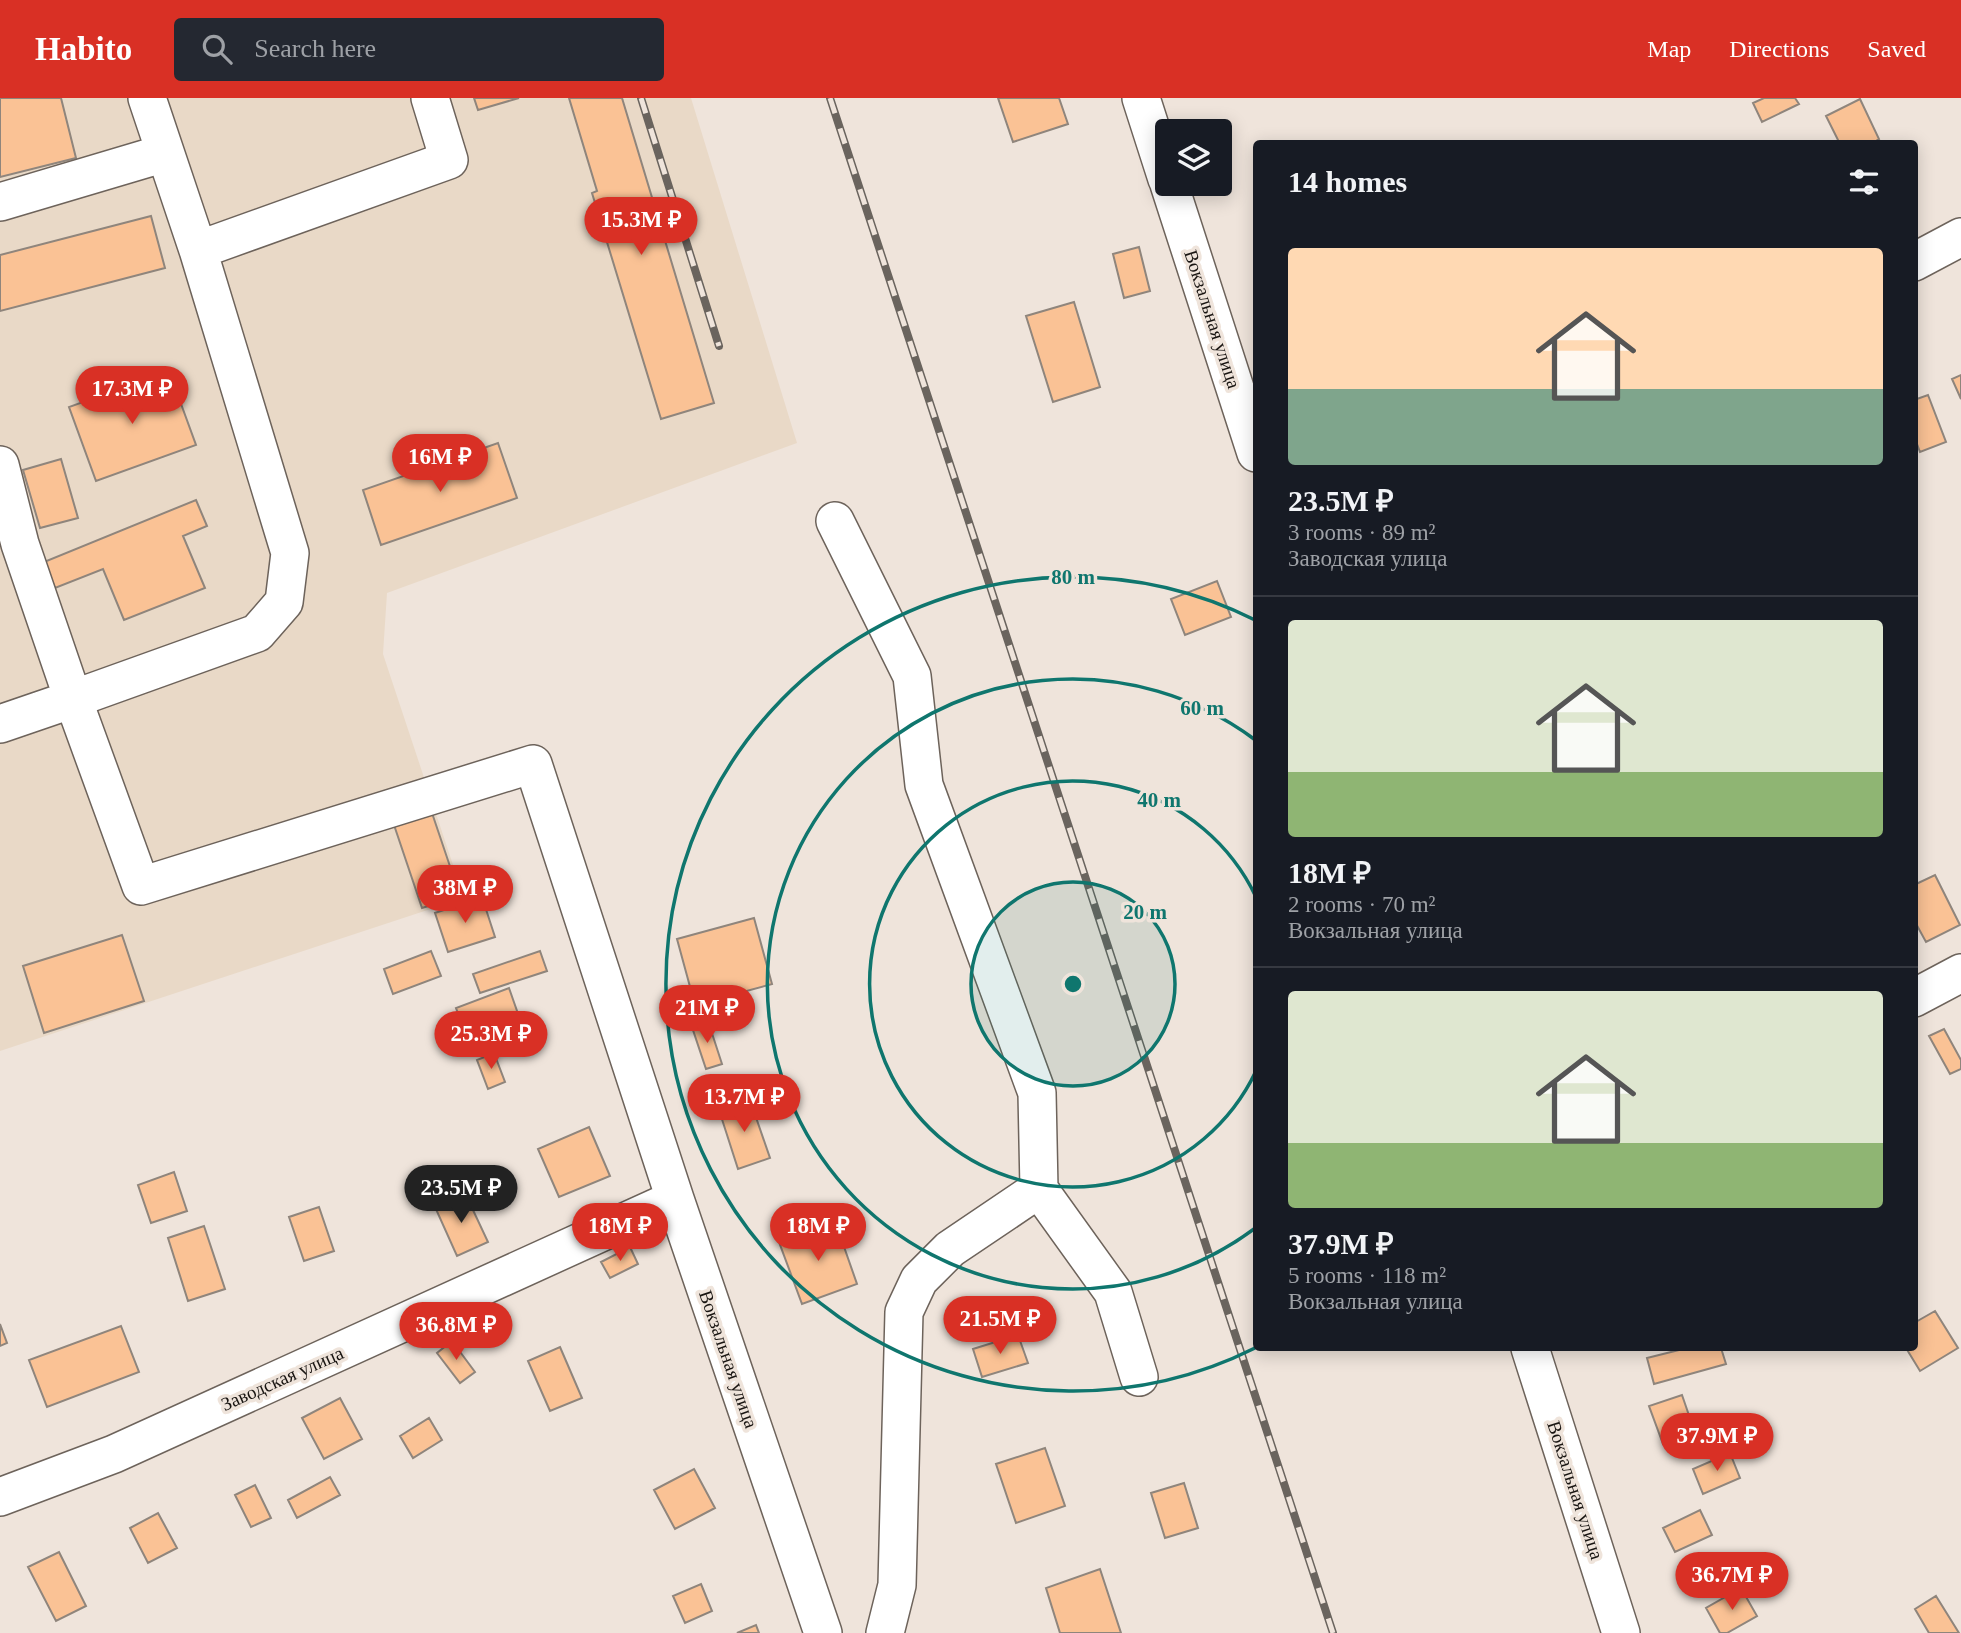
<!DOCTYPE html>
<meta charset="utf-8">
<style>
:root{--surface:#171b24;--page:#242831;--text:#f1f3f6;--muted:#9ea1a6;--line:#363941;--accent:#d93025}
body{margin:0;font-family:"Times New Roman",serif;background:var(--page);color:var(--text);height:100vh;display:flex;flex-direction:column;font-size:26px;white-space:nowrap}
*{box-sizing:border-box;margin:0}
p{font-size:23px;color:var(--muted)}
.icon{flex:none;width:38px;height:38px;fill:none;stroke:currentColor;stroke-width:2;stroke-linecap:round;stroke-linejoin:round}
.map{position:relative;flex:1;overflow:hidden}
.details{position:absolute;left:1253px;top:42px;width:665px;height:1211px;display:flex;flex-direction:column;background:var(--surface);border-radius:7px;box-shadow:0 4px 18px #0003}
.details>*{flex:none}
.tools{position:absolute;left:1155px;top:21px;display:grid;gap:14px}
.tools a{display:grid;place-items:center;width:77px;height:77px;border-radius:7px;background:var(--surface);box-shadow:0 4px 18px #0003;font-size:35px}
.price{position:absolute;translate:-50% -60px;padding:0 16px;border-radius:24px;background:var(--accent);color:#fff;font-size:23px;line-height:46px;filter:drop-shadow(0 2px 4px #0008)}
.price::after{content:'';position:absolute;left:50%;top:42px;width:21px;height:16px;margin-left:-10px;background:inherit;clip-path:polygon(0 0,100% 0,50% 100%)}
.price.current{background:#222;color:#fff}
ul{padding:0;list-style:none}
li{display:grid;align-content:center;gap:14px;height:371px;padding:0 35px}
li+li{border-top:2px solid var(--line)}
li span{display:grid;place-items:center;height:217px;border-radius:7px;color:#555}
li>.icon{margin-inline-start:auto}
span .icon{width:126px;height:126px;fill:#fffc;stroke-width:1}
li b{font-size:30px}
h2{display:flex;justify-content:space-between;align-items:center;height:84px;padding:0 35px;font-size:30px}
header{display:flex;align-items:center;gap:42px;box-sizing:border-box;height:98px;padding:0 35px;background:var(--accent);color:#fff}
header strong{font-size:33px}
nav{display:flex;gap:38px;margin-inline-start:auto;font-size:24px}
.search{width:490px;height:63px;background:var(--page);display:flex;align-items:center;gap:18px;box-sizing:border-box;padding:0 24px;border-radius:7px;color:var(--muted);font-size:26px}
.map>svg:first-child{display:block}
.industrial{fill:#e9d9c7}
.building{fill:#fac295;stroke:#8f857c;stroke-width:2}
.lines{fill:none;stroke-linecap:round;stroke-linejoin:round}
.minor-casing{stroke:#6d635b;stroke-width:40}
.minor{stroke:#fff;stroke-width:37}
.rail-casing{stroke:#6a645e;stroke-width:8}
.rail{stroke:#efe4db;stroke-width:5;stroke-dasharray:16;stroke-linecap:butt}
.ring{fill:none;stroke:#0f766e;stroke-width:3.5}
.labels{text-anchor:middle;stroke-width:7;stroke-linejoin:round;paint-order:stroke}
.street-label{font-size:19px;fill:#191512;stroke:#efe4db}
.centre{fill:#0f766e;stroke:#efe4db;stroke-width:3.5}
.ring-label{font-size:21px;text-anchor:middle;font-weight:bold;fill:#0f766e;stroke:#efe4db;stroke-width:7;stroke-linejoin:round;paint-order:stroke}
</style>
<header>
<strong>Habito</strong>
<div class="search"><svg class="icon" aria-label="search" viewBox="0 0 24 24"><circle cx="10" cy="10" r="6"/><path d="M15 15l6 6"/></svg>Search here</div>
<nav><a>Map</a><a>Directions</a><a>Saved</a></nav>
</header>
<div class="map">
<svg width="1961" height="1535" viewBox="0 0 1961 1535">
<rect width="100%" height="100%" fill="#efe4db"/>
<path class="industrial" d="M0,0H691L797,345L387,495L383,556L464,800L0,953Z"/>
<path class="building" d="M0,0H61L76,60L0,79Z
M474,0H519L478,12Z
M569,0H622L714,305L661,321L592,95L597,93Z
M998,0H1059L1068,26L1013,44Z
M1764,0H1795L1799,6L1762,24L1753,5Z
M1860,1L1879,41L1871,46H1840L1826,18Z
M151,118L165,170L0,213V157Z
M1139,149L1150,193L1124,200L1113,156Z
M1074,204L1100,289L1053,304L1026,218Z
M169,273L196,347L96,383L69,309Z
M1961,277V301L1952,281Z
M1928,297L1946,344L1920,354L1914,338V302Z
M498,345L517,400L381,447L363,392Z
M61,361L78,420L40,430L23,372Z
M196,402L207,428L183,438L205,490L124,522L103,471L55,490L44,464Z
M1217,483L1231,519L1185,537L1171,501Z
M431,712L460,798L422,810L393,724Z
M1935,777L1960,827L1926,844L1914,822V787Z
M482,799L495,839L448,854L435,815Z
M754,820L772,886L695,907L677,841Z
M122,837L144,903L44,935L23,868Z
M431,853L441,878L393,896L384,871Z
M540,853L547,873L480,895L473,876Z
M509,890L523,930L471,950L456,910Z
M708,923L722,966L706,971L692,929Z
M1944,931L1961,962V971L1950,976L1929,938Z
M494,955L505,984L488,991L477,962Z
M750,1002L770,1060L738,1071L719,1012Z
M589,1029L610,1078L559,1099L538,1051Z
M174,1074L187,1113L151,1125L138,1087Z
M465,1095L488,1144L457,1158L435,1109Z
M319,1109L334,1153L304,1163L289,1119Z
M835,1123L857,1186L802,1206L779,1144Z
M204,1128L225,1191L188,1203L168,1140Z
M630,1149L638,1166L610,1180L601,1164Z
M1935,1213L1958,1250L1920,1273L1906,1250H1914V1225Z
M0,1226L7,1245L0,1248Z
M121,1228L139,1274L47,1309L29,1262Z
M1018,1237L1028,1265L982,1279L973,1251Z
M452,1243L475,1274L460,1285L437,1255Z
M560,1249L582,1300L550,1313L528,1263Z
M1687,1250H1721L1726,1266L1654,1286L1647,1260Z
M1682,1297L1695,1335L1663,1346L1649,1308Z
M340,1300L362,1341L324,1361L302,1320Z
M429,1320L442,1342L413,1360L400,1338Z
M1045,1350L1065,1408L1016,1425L996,1366Z
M1730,1355L1740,1380L1703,1396L1693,1371Z
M694,1371L715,1410L675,1431L654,1392Z
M330,1379L340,1397L297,1420L288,1402Z
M1184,1385L1198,1430L1165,1440L1151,1395Z
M255,1387L271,1420L251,1429L235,1397Z
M1700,1412L1712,1437L1675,1454L1663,1430Z
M158,1415L177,1450L148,1465L130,1430Z
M59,1454L86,1508L56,1523L28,1469Z
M1100,1471L1121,1535H1060L1046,1490Z
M701,1486L712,1513L685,1525L673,1498Z
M1741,1490L1757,1518L1727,1535H1720L1706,1510Z
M1936,1498L1959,1535H1929L1915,1511Z
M756,1527L759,1535H737Z"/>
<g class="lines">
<defs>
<path id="minor" d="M147,0L198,152L290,455L284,504L257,535L73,601L141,788L533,666L675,1101L823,1535
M1141,0L1167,81
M1169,86L1256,355
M0,104L165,55
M198,152L449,62L430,0
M1914,164L1961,139
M0,367L20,446L73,601L0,626
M835,423L912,578L924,687L1037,995L1039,1091L1113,1194L1139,1279
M1914,900L1961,875
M1530,1250L1621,1535
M0,1399L114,1356L675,1101
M885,1535L897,1487L904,1214L919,1182L950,1151L1039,1091"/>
</defs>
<use href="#minor" class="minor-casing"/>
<use href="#minor" class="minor"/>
<defs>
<path id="rail" d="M641,0L719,248
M830,0L1333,1535"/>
</defs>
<use href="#rail" class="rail-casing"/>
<use href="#rail" class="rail"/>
</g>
<circle cx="1073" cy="886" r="102" fill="#0f766e" fill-opacity=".12"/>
<g class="ring">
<circle cx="1073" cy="886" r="102"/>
<path d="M1256 973A203 203 0 1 1 1256 799"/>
<path d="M1254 1131A305 305 0 1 1 1254 641"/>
<path d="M1255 1250A407 407 0 1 1 1255 522"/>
</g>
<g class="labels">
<g class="street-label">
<text transform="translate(1213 221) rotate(72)" y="7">Вокзальная улица</text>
<text transform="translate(729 1261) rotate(71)" y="7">Вокзальная улица</text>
<text transform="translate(282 1280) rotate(-24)" y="7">Заводская улица</text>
<text transform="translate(1576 1392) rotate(72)" y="7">Вокзальная улица</text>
</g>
</g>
<circle cx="1073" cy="886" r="10" class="centre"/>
<g class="ring-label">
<text x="1073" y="486">80 m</text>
<text x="1202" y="617">60 m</text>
<text x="1159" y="709">40 m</text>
<text x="1145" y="821">20 m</text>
</g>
</svg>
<div class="tools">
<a><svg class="icon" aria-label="layers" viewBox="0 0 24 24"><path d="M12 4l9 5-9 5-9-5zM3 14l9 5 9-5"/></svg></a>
</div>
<b class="price" style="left:641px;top:159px">15.3M ₽</b>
<b class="price" style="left:132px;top:328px">17.3M ₽</b>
<b class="price" style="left:440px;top:396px">16M ₽</b>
<b class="price" style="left:465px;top:827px">38M ₽</b>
<b class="price" style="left:707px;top:947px">21M ₽</b>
<b class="price" style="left:491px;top:973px">25.3M ₽</b>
<b class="price" style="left:744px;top:1036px">13.7M ₽</b>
<b class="price current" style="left:461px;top:1127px">23.5M ₽</b>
<b class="price" style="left:620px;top:1165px">18M ₽</b>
<b class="price" style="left:818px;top:1165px">18M ₽</b>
<b class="price" style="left:1000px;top:1258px">21.5M ₽</b>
<b class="price" style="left:456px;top:1264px">36.8M ₽</b>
<b class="price" style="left:1717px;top:1375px">37.9M ₽</b>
<b class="price" style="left:1732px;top:1514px">36.7M ₽</b>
<section class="details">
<h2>14 homes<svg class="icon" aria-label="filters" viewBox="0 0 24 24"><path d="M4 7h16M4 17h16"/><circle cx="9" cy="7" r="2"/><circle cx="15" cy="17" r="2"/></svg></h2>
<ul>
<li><span style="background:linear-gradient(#ffd9b3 65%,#7fa58c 0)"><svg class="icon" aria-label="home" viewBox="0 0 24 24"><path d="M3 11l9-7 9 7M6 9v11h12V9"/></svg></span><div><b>23.5M ₽</b><p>3 rooms · 89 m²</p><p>Заводская улица</p></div></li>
<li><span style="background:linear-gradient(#dfe7d0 70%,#8fb573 0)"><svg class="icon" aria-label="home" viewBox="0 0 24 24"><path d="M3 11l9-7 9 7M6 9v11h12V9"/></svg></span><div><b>18M ₽</b><p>2 rooms · 70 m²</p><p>Вокзальная улица</p></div></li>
<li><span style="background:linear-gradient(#dfe7d0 70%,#8fb573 0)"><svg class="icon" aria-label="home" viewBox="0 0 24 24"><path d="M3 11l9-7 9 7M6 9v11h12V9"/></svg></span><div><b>37.9M ₽</b><p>5 rooms · 118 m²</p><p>Вокзальная улица</p></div></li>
</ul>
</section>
</div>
